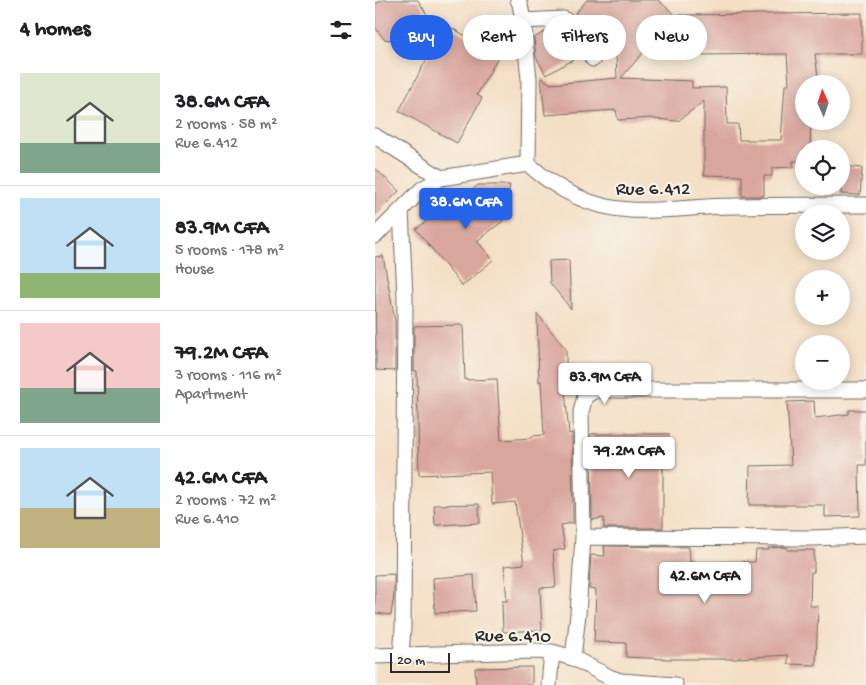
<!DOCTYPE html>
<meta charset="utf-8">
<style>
:root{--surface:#fff;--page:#f2f2f2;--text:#202124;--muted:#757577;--line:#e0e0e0;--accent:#2563eb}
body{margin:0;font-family:"Gochi Hand",sans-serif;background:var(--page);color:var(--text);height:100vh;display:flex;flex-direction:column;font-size:19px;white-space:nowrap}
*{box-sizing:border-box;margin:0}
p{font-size:16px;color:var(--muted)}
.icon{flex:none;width:28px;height:28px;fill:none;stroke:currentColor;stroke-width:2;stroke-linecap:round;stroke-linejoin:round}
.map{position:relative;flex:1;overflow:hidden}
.side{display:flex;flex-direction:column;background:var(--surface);width:375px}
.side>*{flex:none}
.top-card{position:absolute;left:15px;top:15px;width:400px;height:45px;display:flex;gap:10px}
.needle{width:32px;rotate:357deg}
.buttons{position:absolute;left:420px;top:75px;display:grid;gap:10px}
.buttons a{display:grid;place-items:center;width:55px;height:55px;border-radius:50%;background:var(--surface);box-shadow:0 2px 12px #0003;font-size:25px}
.scale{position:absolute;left:15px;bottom:12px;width:60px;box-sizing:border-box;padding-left:5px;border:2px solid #2b2b2b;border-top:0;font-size:14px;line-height:18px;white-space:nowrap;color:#2b2b2b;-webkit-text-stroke:4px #f7f3e8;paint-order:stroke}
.price{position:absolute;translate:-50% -42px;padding:0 11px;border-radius:5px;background:#fff;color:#222;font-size:16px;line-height:32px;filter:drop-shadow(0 1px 2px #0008)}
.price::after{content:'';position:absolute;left:50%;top:30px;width:15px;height:11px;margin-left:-8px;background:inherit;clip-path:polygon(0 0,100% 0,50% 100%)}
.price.current{background:var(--accent);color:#fff}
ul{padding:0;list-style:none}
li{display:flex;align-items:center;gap:15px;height:125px;padding:0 20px}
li+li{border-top:1px solid var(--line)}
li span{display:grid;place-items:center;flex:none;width:140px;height:100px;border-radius:0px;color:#555}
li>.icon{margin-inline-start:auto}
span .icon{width:60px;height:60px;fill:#fffc;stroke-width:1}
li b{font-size:21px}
h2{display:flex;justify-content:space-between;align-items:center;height:60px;padding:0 20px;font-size:21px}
.chip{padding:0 18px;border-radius:22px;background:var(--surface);box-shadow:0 2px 12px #0003;font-size:18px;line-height:45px}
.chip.current{background:var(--accent);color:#fff}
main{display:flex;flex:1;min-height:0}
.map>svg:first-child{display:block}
.building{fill:#d9a69d;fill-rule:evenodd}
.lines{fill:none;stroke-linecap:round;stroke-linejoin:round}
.street-casing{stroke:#716a61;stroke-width:17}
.street{stroke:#fff;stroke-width:15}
.labels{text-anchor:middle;stroke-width:4.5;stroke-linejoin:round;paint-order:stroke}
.street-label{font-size:19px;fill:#2b2b2b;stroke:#f7f3e8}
</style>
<main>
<section class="side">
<h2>4 homes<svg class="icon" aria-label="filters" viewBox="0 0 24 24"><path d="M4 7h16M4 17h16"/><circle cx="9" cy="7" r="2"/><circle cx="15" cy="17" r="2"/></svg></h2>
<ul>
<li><span style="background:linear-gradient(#dfe7d0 70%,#7fa58c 0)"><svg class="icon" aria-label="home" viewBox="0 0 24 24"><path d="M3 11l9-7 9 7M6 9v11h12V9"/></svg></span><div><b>38.6M CFA</b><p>2 rooms · 58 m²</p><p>Rue 6.412</p></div></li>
<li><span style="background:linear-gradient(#bfe0f5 75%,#8fb573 0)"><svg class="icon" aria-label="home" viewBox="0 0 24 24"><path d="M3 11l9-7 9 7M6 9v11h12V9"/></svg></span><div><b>83.9M CFA</b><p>5 rooms · 178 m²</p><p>House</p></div></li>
<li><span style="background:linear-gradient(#f6c9c9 65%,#7fa58c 0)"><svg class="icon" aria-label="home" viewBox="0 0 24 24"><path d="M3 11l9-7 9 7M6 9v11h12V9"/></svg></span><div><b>79.2M CFA</b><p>3 rooms · 116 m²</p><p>Apartment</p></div></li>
<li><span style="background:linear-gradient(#bfe0f5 60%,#c2b280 0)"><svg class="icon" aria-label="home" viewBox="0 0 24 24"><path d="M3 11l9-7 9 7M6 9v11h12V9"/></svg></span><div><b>42.6M CFA</b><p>2 rooms · 72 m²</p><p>Rue 6.410</p></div></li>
</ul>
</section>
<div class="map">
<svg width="491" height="685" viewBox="0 0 491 685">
<rect width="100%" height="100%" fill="#f7f3e8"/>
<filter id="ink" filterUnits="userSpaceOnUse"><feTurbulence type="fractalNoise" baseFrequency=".02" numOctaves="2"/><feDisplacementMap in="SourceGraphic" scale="10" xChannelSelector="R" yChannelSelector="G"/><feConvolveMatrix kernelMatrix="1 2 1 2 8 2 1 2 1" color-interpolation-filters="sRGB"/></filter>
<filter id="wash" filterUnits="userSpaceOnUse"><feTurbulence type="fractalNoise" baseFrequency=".0096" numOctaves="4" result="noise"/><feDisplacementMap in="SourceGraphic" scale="20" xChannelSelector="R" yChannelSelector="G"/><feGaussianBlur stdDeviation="1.12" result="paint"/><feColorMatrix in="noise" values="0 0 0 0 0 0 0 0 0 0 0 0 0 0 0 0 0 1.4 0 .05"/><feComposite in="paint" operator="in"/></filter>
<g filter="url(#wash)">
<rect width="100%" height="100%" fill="#f4dfc6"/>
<g id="blocks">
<path class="building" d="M8,0H43L61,30L30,49L25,41L9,39L0,27V4Z
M212,0H283L300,15L487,13V54H440L444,84H429V121H436L435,149H429V161H418V167L397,168V176H389V196H367V176L329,175V101L303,121L279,119L277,118L243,120L241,110L170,115L166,78L176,84L242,78L241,55L228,44L222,47L205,20L199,15ZM320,26L321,55L412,54L414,85H410L406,140H364L363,124H352L351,87L317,88V81L246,78L281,38L298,52Z
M77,28L124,55L102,95L107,98L82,143L24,111L64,36L69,42Z
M175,29H186L190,31L205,56L171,75L161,57L159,38Z
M466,166L487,168L485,195L466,194Z
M0,168L24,191L0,215Z
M103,185H135L128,221L102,241L118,260L87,286L41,229L57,217L89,197Z
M8,256L20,321V371L1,370L0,257Z
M194,260L196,309L175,283L174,261Z
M162,314L191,349V379L189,380L194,434L197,433L198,523L186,525L190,549L178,551L181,587L165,588L167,630L128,632L127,601H132L129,566L149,564L140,502L117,504L115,472L44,475L42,371H39V326L88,325L90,380L122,379L126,440L157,438V436L169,435L166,381L164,382Z
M439,401L440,418L474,414V410H491V465H484L485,516L450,517V505H374L375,466L416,465L412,402Z
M216,434H294V465H288V528H229V518L217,520Z
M104,504L105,523L60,525L59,505Z
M229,546L314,547L315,562H380L381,550H394L393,548L412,547V550H439V572H436L435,606H443L441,665L413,664V655L363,658V659H292L251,657V643L219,642L221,590L214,589L216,555L230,556Z
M19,574V595L16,615L0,613V575Z
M99,575L101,611L60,613L58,578Z
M157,667V685H101L100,668Z"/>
</g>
</g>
<g filter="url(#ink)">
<use href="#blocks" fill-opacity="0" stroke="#716a61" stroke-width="1"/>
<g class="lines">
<defs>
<path id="street" d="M143,0L145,4L148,21L189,19L197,25L218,59
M148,21L154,79L153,164
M0,136L66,178L153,164C181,189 216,208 255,210C289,212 323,206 358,206C402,205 447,205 491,205
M26,210L30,297L28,628L26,656
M0,236L47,189L66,178
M208,537L437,538L491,536
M0,656L159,651L177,652L198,658L234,677L246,681L300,685
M198,658L203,614L208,537L206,412L210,396L221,390H491
M174,685L177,652"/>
</defs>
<use href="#street" class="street-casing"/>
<use href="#street" class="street"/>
</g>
</g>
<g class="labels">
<g class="street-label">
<text x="278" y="194">Rue 6.412</text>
<text transform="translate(138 634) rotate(1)" y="7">Rue 6.410</text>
</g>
</g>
</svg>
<div class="buttons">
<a><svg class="needle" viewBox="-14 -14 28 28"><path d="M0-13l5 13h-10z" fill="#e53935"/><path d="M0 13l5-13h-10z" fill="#757577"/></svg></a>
<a><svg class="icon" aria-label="locate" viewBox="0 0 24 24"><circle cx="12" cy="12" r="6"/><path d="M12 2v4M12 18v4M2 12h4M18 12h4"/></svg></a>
<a><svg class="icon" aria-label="layers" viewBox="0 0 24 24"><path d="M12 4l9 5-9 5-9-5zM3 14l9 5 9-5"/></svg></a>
<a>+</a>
<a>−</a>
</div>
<div class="scale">20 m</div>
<b class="price current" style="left:91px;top:230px">38.6M CFA</b>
<b class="price" style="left:230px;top:405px">83.9M CFA</b>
<b class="price" style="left:254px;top:479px">79.2M CFA</b>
<b class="price" style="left:330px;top:604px">42.6M CFA</b>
<div class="top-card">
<a class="chip current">Buy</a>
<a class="chip">Rent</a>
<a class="chip">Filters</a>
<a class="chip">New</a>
</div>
</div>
</main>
